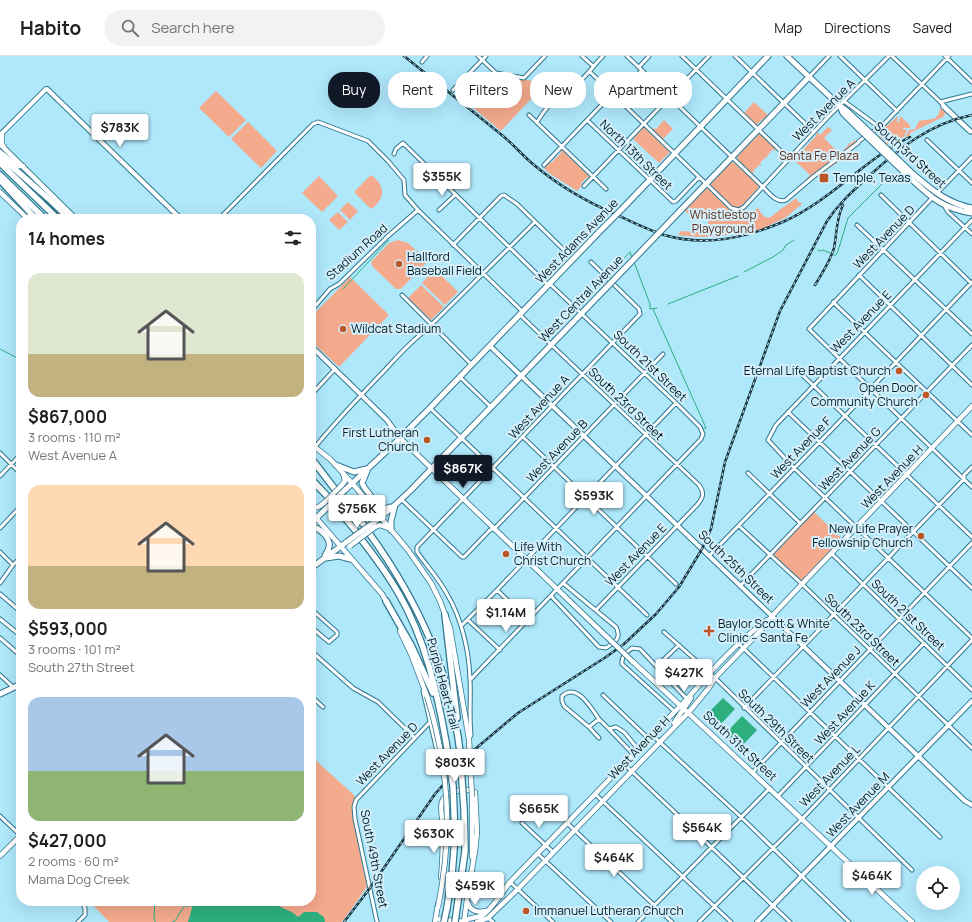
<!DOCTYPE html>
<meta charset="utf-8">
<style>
:root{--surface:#fff;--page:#f2f2f2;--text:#202124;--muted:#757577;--line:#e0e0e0;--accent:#111827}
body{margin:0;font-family:Manrope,sans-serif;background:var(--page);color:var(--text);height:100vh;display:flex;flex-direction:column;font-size:15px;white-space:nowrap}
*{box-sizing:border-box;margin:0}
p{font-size:13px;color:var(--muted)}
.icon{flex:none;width:22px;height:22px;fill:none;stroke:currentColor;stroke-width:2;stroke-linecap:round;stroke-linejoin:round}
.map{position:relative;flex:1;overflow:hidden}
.drawer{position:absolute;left:16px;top:158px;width:300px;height:692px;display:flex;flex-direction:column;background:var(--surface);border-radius:16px;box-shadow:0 4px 16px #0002}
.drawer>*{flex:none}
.top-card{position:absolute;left:328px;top:16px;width:380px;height:36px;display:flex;gap:8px}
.controls{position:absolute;left:916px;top:810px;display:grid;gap:8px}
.controls a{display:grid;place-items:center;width:44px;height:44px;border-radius:50%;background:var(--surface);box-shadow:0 4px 16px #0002;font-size:20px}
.price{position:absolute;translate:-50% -34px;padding:0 9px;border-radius:4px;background:#fff;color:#222;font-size:13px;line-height:26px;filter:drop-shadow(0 1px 2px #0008)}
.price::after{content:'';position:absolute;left:50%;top:24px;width:12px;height:9px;margin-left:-6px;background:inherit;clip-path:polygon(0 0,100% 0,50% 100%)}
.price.selected{background:var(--accent);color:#fff}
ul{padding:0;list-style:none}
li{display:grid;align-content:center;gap:8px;height:212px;padding:0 12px}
li span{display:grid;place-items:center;height:124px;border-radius:12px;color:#555}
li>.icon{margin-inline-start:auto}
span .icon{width:72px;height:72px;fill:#fffc;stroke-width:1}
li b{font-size:17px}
h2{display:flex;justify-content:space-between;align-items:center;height:48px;padding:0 12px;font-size:17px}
.tag{padding:0 14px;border-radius:16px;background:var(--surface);box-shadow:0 4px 16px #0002;font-size:14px;line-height:36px}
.tag.selected{background:var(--accent);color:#fff}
header{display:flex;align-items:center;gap:24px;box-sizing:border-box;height:56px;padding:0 20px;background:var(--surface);border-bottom:1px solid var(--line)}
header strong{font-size:19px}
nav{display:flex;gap:22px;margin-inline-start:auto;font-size:14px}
.search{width:280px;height:36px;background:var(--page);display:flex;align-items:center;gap:10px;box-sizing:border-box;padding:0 14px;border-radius:16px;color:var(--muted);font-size:15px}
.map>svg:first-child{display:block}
.green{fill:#f4aa8d}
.water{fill:#2daf7e}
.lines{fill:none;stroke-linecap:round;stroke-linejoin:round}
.stream{stroke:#2daf7e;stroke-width:1}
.minor-casing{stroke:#2f778f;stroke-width:5}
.tertiary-casing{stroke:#2f778f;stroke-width:6}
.secondary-casing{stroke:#2f778f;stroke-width:6}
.primary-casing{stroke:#2f778f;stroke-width:7}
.motorway-casing{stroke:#2f778f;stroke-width:8}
.minor{stroke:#fff;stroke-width:3}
.tertiary{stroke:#fff;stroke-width:4}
.secondary{stroke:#fff;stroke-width:4.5}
.primary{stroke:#fff;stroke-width:5}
.motorway{stroke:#fff;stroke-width:5.5}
.rail-casing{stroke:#163641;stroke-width:2.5}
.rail{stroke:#d4eff9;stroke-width:1;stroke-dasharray:3;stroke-linecap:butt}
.secondary-bridge-casing{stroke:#2f778f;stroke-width:6;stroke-linecap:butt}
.primary-bridge-casing{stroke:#2f778f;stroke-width:7;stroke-linecap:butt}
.motorway-bridge-casing{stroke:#2f778f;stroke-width:8;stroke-linecap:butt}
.secondary-bridge{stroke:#fff;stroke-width:4.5}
.primary-bridge{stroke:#fff;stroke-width:5}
.motorway-bridge{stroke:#fff;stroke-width:5.5}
.poi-dot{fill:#bb5627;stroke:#d4eff9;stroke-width:1.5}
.labels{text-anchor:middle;stroke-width:4;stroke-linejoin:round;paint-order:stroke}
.street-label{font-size:12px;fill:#011e28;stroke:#d4eff9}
.park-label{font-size:12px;fill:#61301b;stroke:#d4eff9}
.poi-label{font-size:12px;fill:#011e28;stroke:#d4eff9;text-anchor:start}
</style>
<header>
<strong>Habito</strong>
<div class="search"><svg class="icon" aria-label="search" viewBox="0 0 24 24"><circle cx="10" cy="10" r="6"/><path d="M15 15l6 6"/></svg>Search here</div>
<nav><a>Map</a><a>Directions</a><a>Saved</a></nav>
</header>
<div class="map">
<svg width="972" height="866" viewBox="0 0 972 866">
<rect width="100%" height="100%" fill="#afe7fb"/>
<path class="green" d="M500,20L533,25L537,22L544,29L501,75L471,50Z
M216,35L246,64L229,81L199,52Z
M754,46L768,59L756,69L744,57Z
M940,52L946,57L943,61L910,77V79L905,82L909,74L915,73L919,65C929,62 938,67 940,52Z
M898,60L897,66H899L900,60L910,69V72H903V73L907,74L904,81L886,89L884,87L888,85L882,83L893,74L880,83L879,81V76Z
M664,64L673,73L663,83H661L652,74L654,72L656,73Z
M248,66L277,95L261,112L231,83Z
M644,71L670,96L659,107L633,83L642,72Z
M828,71L832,74L824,82L840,98L850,87L854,86L853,83L857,86L841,98L845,102L828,113L820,121L818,119L815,122L812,120L798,132L810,119L794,104L786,112L817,79L815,78L816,76L819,77L818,78L820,79Z
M759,78L763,80L776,93L775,95L773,93L767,100L768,102L766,101L760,107L761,109V110L759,109L753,115L754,117H751L737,103L738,102L737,101Z
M562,94L590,121L588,123L587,121L581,128L582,129L577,135L549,117L544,112L549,106L551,107L561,97L560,95Z
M731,106L737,108L736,109L745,117H746L758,128L759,131L740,152L738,153L733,152L710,129Z
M371,119C386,129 385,144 371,153L355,137V135Z
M319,120L338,140L322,156L302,137Z
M707,132L731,154C737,157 739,156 744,153C750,156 753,156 758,152C768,169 771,160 782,152C787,149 791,146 796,142L799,147L801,146L802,148L785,162L757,175L756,173C730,180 705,183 678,179L681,175L708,177V161H692L684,154Z
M348,146L358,155L350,164L340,154Z
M338,156L348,166L339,174L329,164Z
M398,184L408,187L428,205L401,233H396L373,211L371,206L389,187Z
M435,213L458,236L445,249L422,227Z
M350,221L389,259L339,311L311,285V261Z
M421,229L444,251L431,264L408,242Z
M814,456L842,483L801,526L773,499Z
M311,700L355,740L352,755L367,831L342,866H109L89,845H311Z"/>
<path class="water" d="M723,642L735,653L717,672L705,660Z
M742,660L757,674L739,693L724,679Z
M194,845H273C281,854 291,853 298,861L304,856H317L324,861L325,866H188Z"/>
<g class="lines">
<path class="stream" d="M814,192H815
M818,194L821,195L823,194L830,197
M834,199H836L838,195L848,162L893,117
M634,206L650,248V253L657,252
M744,216L773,201L783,194L786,189L794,184
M608,219L630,196L632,202
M343,233L389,184
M668,248L738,220
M582,250L598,225L604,222
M653,253L706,372L703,373
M311,265L315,261
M0,293L21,304
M155,845L154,860L155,866
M172,866L175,865L184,850H193"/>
<defs>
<path id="minor" d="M478,0L496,17L524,22L545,0
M582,0L593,10
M627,0L763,131C769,137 777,148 786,144L813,121L858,87L859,85L884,68L949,0
M682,0L789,103
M735,0L814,76
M840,0L897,55
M892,0L972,76
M945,0L972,26
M422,6L427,0
M639,11L649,0
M590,16L723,144L731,152L739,154L744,151L827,62L889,0
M809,21L829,0
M453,34L486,0
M616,41L642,14
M845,46L879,71
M940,46L972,38
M942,48L943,51L970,76
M529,59L606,133
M587,64L671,144L673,146L676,145L699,121
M537,66C544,55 551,45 561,37C567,33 574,30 580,25C588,18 594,9 603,0
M927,84L972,127
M394,98L396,93L403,87L548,229
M544,109L612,38
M418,129L431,116
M584,130L709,0
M937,137L972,101
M881,139L971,227
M933,141L809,273L972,431
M944,149L948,156L972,178
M439,154L455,139
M219,163L313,68L318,66L368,85L388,105L404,124L405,139L418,154L523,256
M972,164L776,369L768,384L794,412L972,582
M857,169L972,278
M453,189L501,140L504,139L517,148L567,197
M859,219L972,329
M402,239L472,309
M833,246L972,379
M311,255L330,233L339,228L387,181L418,154
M520,259L699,429C705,437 703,442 697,449L596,554
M795,312L972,481
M460,321L491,351
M311,339L335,313
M430,352L647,559
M788,356L972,532
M523,381L676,528
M315,391C337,364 361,339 385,314C398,300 410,286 425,275L535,166
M0,397L21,418
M748,417L800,467
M0,420L21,398
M401,443L462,501H464L490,474L494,473L663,298
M739,470L802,528L972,692
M0,472L21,450
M0,496L13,509
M832,498L972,634
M709,500L845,360L972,226
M0,527L13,509L21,501
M740,530L972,289
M497,534L528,564
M0,538L21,556
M551,540L599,591L606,592C615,586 622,582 616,571L563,527
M311,553L337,576V579L329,586L311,571
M0,563L21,580
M468,564L500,594
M461,570L497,534L676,347
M664,576L710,617L912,814
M0,582L21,600
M739,588L940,781
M311,595L353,632L378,646L415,682
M657,610L679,589
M0,619L13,631
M470,624L701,383L703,378L700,371L676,347L550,228
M423,635L439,704
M603,639L648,682
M311,640L323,651
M744,652L964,423V419L972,411
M674,655L622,608C621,600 627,596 632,592L640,593L687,643
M589,671L599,663L609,673L616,671L624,676L638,693
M609,673L633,698
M651,678L741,761L849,866
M470,681L471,679C469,660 471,642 470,623C469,595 462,563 447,538C439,523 427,510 417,496V491L640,258L639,253L591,206
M599,682L589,671L564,650L562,645V640C577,626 591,652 599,663
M624,708L790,866
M753,716L972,487
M595,738L731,866
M778,740L924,587
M0,760L21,780
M522,767L553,796
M567,767L672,866
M538,798L611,866
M510,826L553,866
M488,862L493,866
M78,866L85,859V852L81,845
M377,866L355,763L354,751L356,744L431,665
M638,866L770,732
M699,866L802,763L972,584"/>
<path id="tertiary" d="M0,79L46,33H47L181,163
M311,290L387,364L400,382
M490,290L918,700L965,745L972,749
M757,866L972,645"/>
<path id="secondary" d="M2,78V88L4,91
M0,88L76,163
M0,96L17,110H23
M0,136L28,163
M400,382L607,581
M311,388L330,403L352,427L408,494L431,527L440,545L450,572L469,683
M341,430L345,425L343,417
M311,449C317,454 320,450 325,446
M311,456L382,538L387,547
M375,471L380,469L388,472
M400,575L411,598L427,640
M632,605C726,691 818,779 912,866
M674,667L691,642
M472,741V801
M0,800L21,779
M441,821C443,803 443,785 443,768C442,761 440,752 442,746C445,735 466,731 475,736L477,776L475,795L469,831
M468,847C470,855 478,857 486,855
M436,863L466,866
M464,865C470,861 477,862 483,859C492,853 503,835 510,826L687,643C712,614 737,586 767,564
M435,866L438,848
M464,866L469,829
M477,866L488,862L518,833L689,656L708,633L715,622L763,572L772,560L802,528L972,350"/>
<path id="primary" d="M787,0L840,50L846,54L863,70
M840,50L843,57L859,73
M913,118C932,134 947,147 972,152
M909,121C931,141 941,152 972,157
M623,152L768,0
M680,155L809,21
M336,409L354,416L366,413
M367,415L362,427L364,431L379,451L384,453L390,451
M345,434L393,389L430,352L600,175
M311,467L329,450
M373,467L395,449L411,434L606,232
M311,471C319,471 331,482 329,491C329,494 326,497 325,500
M391,474V465L395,449
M326,502L339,500L350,503
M311,512L348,485
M0,638L21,628"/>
<path id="motorway" d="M0,100L50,144L70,163
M0,107L58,163
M0,119L45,163
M0,124L36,163
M311,402L334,432
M311,423L328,441
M342,443L363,468
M335,450L355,474
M369,477C416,542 451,616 460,696
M361,483C375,501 388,519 399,538C425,583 437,635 446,686
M386,545L411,589L433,637
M445,559L457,662
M447,852L452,819L455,780"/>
</defs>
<use href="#minor" class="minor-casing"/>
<use href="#tertiary" class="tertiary-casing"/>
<use href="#secondary" class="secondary-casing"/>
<use href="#primary" class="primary-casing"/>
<use href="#motorway" class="motorway-casing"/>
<use href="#minor" class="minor"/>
<use href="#tertiary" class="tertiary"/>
<use href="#secondary" class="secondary"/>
<use href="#primary" class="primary"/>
<use href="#motorway" class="motorway"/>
<defs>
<path id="rail" d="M404,0C437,27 470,53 503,80C514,89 523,100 534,109C559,130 587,146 617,159C632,166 648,174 664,179C706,191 746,182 785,165C831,144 865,103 910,81
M815,229C822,217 830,206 834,192C837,177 836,163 843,149
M344,866L370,832L435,738L474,694L518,657L606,601L624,588L656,558L679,531L702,493L711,473L725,406L780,255L827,165C839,147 854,134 869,120C901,91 929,68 972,59"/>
</defs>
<use href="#rail" class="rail-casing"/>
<use href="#rail" class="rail"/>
<defs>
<path id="secondary-bridge" d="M325,446L341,430
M350,490L375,471
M607,581L632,605
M427,640C449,711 453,778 438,851
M469,683L472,741"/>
<path id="primary-bridge" d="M863,70L913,118
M859,73L909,121
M600,175L623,152
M606,232L680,155
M329,450L345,434
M348,485L373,467"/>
<path id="motorway-bridge" d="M446,686L453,730L455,780
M444,866L447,852
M455,866L465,795L464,753L460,696"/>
</defs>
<use href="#secondary-bridge" class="secondary-bridge-casing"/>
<use href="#primary-bridge" class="primary-bridge-casing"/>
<use href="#motorway-bridge" class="motorway-bridge-casing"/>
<use href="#secondary-bridge" class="secondary-bridge"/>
<use href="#primary-bridge" class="primary-bridge"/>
<use href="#motorway-bridge" class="motorway-bridge"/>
</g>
<g class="poi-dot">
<rect x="819" y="117" width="10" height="10" rx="2"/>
<circle cx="399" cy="208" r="4"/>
<circle cx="343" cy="273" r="4"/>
<circle cx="899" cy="315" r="4"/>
<circle cx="926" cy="339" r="4"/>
<circle cx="427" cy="384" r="4"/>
<circle cx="921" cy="480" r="4"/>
<circle cx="506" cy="498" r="4"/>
<path d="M707 569h4v4h4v4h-4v4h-4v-4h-4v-4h4z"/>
<circle cx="526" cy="855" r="4"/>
</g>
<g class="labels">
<g class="street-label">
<text transform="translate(824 54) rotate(-45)" y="4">West Avenue A</text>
<text transform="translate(636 99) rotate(44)" y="4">North 13th Street</text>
<text transform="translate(910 99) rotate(42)" y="4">South 3rd Street</text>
<text transform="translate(884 181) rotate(-46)" y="4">West Avenue D</text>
<text transform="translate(577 185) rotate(-46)" y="4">West Adams Avenue</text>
<text transform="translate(357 196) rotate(-42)" y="4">Stadium Road</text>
<text transform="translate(581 243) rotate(-46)" y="4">West Central Avenue</text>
<text transform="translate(861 266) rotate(-46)" y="4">West Avenue E</text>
<text transform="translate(650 310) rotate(44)" y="4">South 21st Street</text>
<text transform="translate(626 348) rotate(44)" y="4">South 23rd Street</text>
<text transform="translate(539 351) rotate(-47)" y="4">West Avenue A</text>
<text transform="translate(801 392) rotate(-46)" y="4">West Avenue F</text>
<text transform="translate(557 395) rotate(-46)" y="4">West Avenue B</text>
<text transform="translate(850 403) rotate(-46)" y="4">West Avenue G</text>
<text transform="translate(892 421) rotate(-46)" y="4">West Avenue H</text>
<text transform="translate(636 499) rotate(-46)" y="4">West Avenue E</text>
<text transform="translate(736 511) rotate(44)" y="4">South 25th Street</text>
<text transform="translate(908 559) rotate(44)" y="4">South 21st Street</text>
<text transform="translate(862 574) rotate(44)" y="4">South 23rd Street</text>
<text transform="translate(831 621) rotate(-46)" y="4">West Avenue J</text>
<text transform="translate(443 628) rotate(75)" y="4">Purple Heart Trail</text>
<text transform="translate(845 657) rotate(-47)" y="4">West Avenue K</text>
<text transform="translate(776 670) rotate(44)" y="4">South 29th Street</text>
<text transform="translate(740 690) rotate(43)" y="4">South 31st Street</text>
<text transform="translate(639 692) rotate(-46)" y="4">West Avenue H</text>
<text transform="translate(387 698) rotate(-46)" y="4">West Avenue D</text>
<text transform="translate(830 720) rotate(-46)" y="4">West Avenue L</text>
<text transform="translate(858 749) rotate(-46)" y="4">West Avenue M</text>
<text transform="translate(374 803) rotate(79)" y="4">South 49th Street</text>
</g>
<g class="park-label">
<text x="819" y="104">Santa Fe Plaza</text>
<text x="723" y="163">Whistlestop<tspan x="723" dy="14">Playground</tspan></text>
</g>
<g class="poi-label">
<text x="833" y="126">Temple, Texas</text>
<text x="407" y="205">Hallford<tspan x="407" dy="14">Baseball Field</tspan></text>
<text x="351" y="277">Wildcat Stadium</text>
<text x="891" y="319" text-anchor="end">Eternal Life Baptist Church</text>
<text x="918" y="336" text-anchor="end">Open Door<tspan x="918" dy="14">Community Church</tspan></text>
<text x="419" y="381" text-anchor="end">First Lutheran<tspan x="419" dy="14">Church</tspan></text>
<text x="913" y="477" text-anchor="end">New Life Prayer<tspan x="913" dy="14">Fellowship Church</tspan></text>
<text x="514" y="495">Life With<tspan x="514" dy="14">Christ Church</tspan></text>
<text x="718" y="572">Baylor Scott &amp; White<tspan x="718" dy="14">Clinic – Santa Fe</tspan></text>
<text x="534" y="859">Immanuel Lutheran Church</text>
</g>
</g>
</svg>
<div class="controls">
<a><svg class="icon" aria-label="locate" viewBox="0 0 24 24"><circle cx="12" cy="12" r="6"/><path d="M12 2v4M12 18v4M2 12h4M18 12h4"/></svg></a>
</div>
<b class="price" style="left:120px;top:92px">$783K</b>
<b class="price" style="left:442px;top:141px">$355K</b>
<b class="price selected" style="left:463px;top:433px">$867K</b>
<b class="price" style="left:594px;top:460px">$593K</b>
<b class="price" style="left:357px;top:473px">$756K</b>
<b class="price" style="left:506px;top:577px">$1.14M</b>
<b class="price" style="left:684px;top:637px">$427K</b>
<b class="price" style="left:455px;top:727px">$803K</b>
<b class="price" style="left:539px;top:773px">$665K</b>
<b class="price" style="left:702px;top:792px">$564K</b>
<b class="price" style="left:434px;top:798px">$630K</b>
<b class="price" style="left:614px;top:822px">$464K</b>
<b class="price" style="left:872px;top:840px">$464K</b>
<b class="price" style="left:475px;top:850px">$459K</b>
<div class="top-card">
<a class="tag selected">Buy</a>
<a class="tag">Rent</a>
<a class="tag">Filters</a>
<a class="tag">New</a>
<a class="tag">Apartment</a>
</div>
<section class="drawer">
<h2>14 homes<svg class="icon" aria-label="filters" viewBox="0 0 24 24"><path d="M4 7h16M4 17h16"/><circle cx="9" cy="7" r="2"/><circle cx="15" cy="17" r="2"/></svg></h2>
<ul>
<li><span style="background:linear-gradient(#dfe7d0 65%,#c2b280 0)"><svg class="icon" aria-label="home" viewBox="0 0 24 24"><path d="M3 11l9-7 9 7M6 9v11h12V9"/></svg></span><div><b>$867,000</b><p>3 rooms · 110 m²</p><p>West Avenue A</p></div></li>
<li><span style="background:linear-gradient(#ffd9b3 65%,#c2b280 0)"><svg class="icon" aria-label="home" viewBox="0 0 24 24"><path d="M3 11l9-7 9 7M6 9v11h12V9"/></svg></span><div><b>$593,000</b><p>3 rooms · 101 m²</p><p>South 27th Street</p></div></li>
<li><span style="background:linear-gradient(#a9c7e8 60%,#8fb573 0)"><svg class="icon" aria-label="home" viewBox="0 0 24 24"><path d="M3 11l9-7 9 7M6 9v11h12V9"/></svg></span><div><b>$427,000</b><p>2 rooms · 60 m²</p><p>Mama Dog Creek</p></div></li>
</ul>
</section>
</div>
